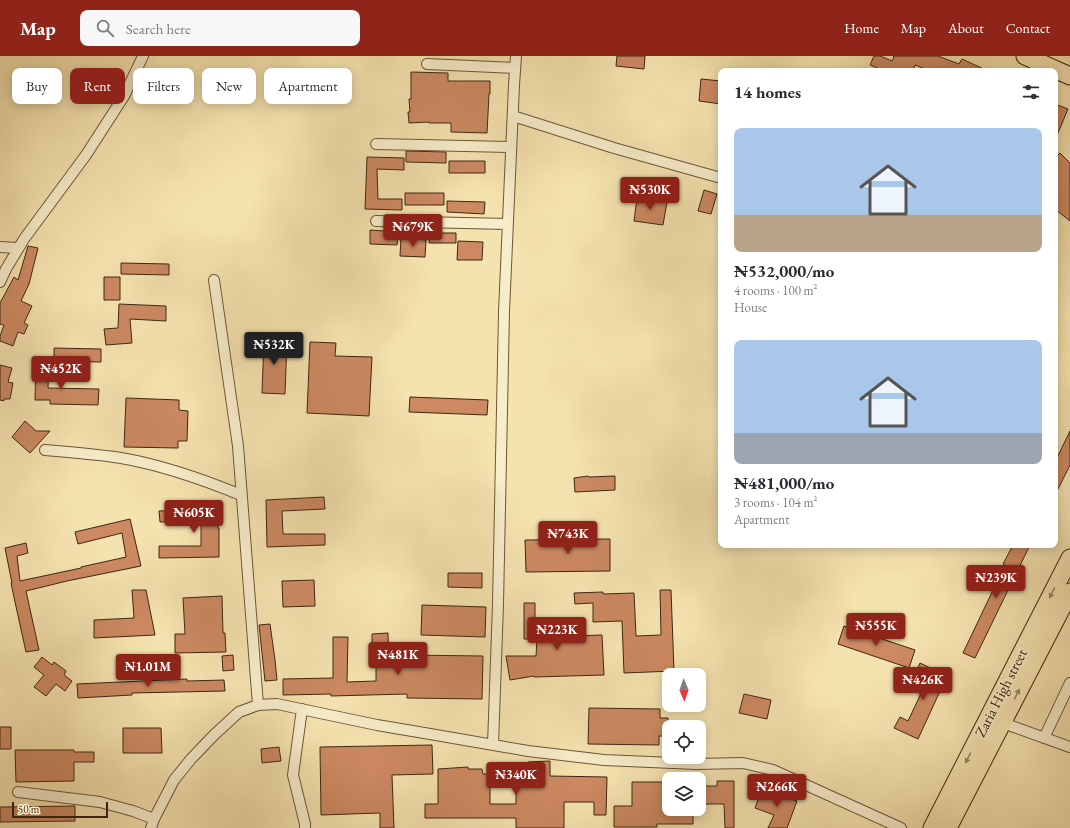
<!DOCTYPE html>
<meta charset="utf-8">
<style>
:root{--surface:#fff;--page:#f7f7f7;--text:#2b2b33;--muted:#7c7c81;--accent:#8f2418}
body{margin:0;font-family:"EB Garamond",serif;background:var(--page);color:var(--text);height:100vh;display:flex;flex-direction:column;font-size:15px;white-space:nowrap}
*{box-sizing:border-box;margin:0}
p{font-size:13px;color:var(--muted)}
.icon{flex:none;width:22px;height:22px;fill:none;stroke:currentColor;stroke-width:2;stroke-linecap:round;stroke-linejoin:round}
.map{position:relative;flex:1;overflow:hidden}
.side{position:absolute;left:718px;top:12px;width:340px;height:480px;display:flex;flex-direction:column;background:var(--surface);border-radius:8px;box-shadow:0 2px 10px #0003}
.side>*{flex:none}
.top-card{position:absolute;left:12px;top:12px;width:380px;height:36px;display:flex;gap:8px}
.needle{width:26px;rotate:178deg}
.buttons{position:absolute;left:662px;top:612px;display:grid;gap:8px}
.buttons a{display:grid;place-items:center;width:44px;height:44px;border-radius:8px;background:var(--surface);box-shadow:0 2px 10px #0003;font-size:20px}
.scale{position:absolute;left:12px;bottom:10px;width:96px;box-sizing:border-box;padding-left:4px;border:2px solid #3e2611;border-top:0;font-size:11px;line-height:14px;white-space:nowrap;color:#3e2611;-webkit-text-stroke:3px #f8edcb;paint-order:stroke}
.price{position:absolute;translate:-50% -34px;padding:0 9px;border-radius:4px;background:var(--accent);color:#fff;font-size:13px;line-height:26px;filter:drop-shadow(0 1px 2px #0008)}
.price::after{content:'';position:absolute;left:50%;top:24px;width:12px;height:9px;margin-left:-6px;background:inherit;clip-path:polygon(0 0,100% 0,50% 100%)}
.price.selected{background:#222;color:#fff}
ul{padding:0;list-style:none}
li{display:grid;align-content:center;gap:8px;height:212px;padding:0 16px}
li span{display:grid;place-items:center;height:124px;border-radius:8px;color:#555}
li>.icon{margin-inline-start:auto}
span .icon{width:72px;height:72px;fill:#fffc;stroke-width:1}
li b{font-size:17px}
h2{display:flex;justify-content:space-between;align-items:center;height:48px;padding:0 16px;font-size:17px}
.tag{padding:0 14px;border-radius:8px;background:var(--surface);box-shadow:0 2px 10px #0003;font-size:14px;line-height:36px}
.tag.selected{background:var(--accent);color:#fff}
header{display:flex;align-items:center;gap:24px;box-sizing:border-box;height:56px;padding:0 20px;background:var(--accent);color:#fff}
header strong{font-size:19px}
nav{display:flex;gap:22px;margin-inline-start:auto;font-size:14px}
.search{width:280px;height:36px;background:var(--page);display:flex;align-items:center;gap:10px;box-sizing:border-box;padding:0 14px;border-radius:8px;color:var(--muted);font-size:15px}
.map>svg:first-child{display:block}
.building{fill:#cc8962;stroke:#3e2611}
.lines{fill:none;stroke-linecap:round;stroke-linejoin:round}
.minor-casing{stroke:#6c5538;stroke-width:12}
.primary-casing{stroke:#3e2611;stroke-width:19}
.trunk-casing{stroke:#3e2611;stroke-width:19}
.minor{stroke:#f8edcb;stroke-width:10}
.primary{stroke:#f5e3af;stroke-width:17}
.trunk{stroke:#f5e3af;stroke-width:17}
.oneway{fill:#9a8460}
.labels{text-anchor:middle;stroke-width:3.5;stroke-linejoin:round;paint-order:stroke}
.street-label{font-size:15px;fill:#3e2611;stroke:#f8edcb}
</style>
<header>
<strong>Map</strong>
<div class="search"><svg class="icon" aria-label="search" viewBox="0 0 24 24"><circle cx="10" cy="10" r="6"/><path d="M15 15l6 6"/></svg>Search here</div>
<nav><a>Home</a><a>Map</a><a>About</a><a>Contact</a></nav>
</header>
<div class="map">
<svg width="1070" height="772" viewBox="0 0 1070 772">
<rect width="100%" height="100%" fill="#f5e3af"/>
<filter id="stains"><feTurbulence type="fractalNoise" baseFrequency=".005" numOctaves="4"/><feColorMatrix values="0 0 0 0 .2 0 0 0 0 .09 0 0 0 0 .02 0 0 0 .5 -.17"/></filter>
<radialGradient id="worn" r=".72"><stop offset=".6" stop-color="#630" stop-opacity="0"/><stop offset="1" stop-color="#630" stop-opacity=".3"/></radialGradient>
<path class="building" d="M617,0H645L644,13L616,10Z
M874,0H880L892,5L894,1L893,0H938L959,8L962,3L988,15H930L915,9L913,15H884L870,9Z
M411,16L448,17V25H490V38H489L487,77L451,76V67H429V66L409,67L408,56H410L409,43H411Z
M701,23L721,25V48L699,45Z
M1055,48L1068,53L1055,84Z
M406,95L446,96V107L406,106Z
M1060,97L1070,107V165L1055,153V102Z
M367,101L404,102V114L377,113L378,143H402V154L365,153Z
M449,105H485V117H449Z
M704,134L717,138L711,158L698,155Z
M405,137H444V149H405Z
M637,142L667,146L663,169L634,165Z
M447,145L485,146L484,158L447,156Z
M370,174L398,176L397,189L370,188Z
M430,177H456V187H429Z
M401,182L426,184L425,201L400,200Z
M458,185L483,186L482,204H457Z
M28,190L38,192L29,228L21,245L32,250L24,267L28,269L24,278L18,276L13,290L0,285V280L4,269L0,268V247L14,221L18,224Z
M121,207L169,208V219L121,218Z
M104,221H120V244H104Z
M119,248L166,250V265L130,263L132,287L106,289L104,273L118,272Z
M264,283L287,284L285,338L262,337Z
M310,286L336,287L335,300L372,301L369,360L307,357Z
M54,292L101,293V306L54,305Z
M36,303L49,304L48,332L99,333L98,349L50,348V344H35Z
M0,309L12,312L8,326L13,327L10,343H4V345L0,344Z
M410,341L488,344L487,359L409,356Z
M126,342L179,344V354L188,355L187,385H178V392L124,391Z
M25,365L36,375H50L30,397L12,381Z
M1070,375V409L1055,439V406Z
M588,420L589,421L615,420V434L575,436L574,422Z
M324,441L325,453L282,455L283,478H325V489L267,491L266,444Z
M217,453L218,472H219V501L159,502V490H201V464L160,466L159,455Z
M130,463L141,510L67,525L26,535L39,594L26,596L15,546L11,527H12L5,492L26,487L28,497L17,500L20,525L81,512V511L126,501L122,477L78,488L75,476Z
M610,483V515L526,516L525,484Z
M1013,489H1030L975,602L963,597L1005,509L1003,508Z
M448,517H482V532L448,531Z
M314,524L315,550L283,551L282,525Z
M132,534H146L155,579L94,582V564L134,562Z
M660,534H671L674,615L624,617L622,565L593,566V547L575,548L574,537L603,536V538L634,537L636,580L661,579Z
M222,540L223,577H225L226,596L175,597V578H185L183,542Z
M524,547H535V567L568,566V580L602,579L604,619L534,621V620L510,624L506,600H536L537,583H524Z
M422,549L486,551L485,581L421,579Z
M270,568L275,604L277,624L265,625L259,569Z
M844,570L915,594L909,612L838,588Z
M388,577L389,608L408,607V599L483,600L482,643L407,642V638L331,640V638L283,639V623L333,622V581H348L347,626L376,625V590H372V578Z
M233,599L234,614L223,615L222,600Z
M42,601L52,609L54,606L66,615L64,619L72,625L65,635L56,628L46,640L34,631L44,619L34,611Z
M920,607L947,620L918,683L894,672L900,661L908,665L925,629L913,623Z
M187,623V625L224,624L225,635L132,637V639L78,642L77,628Z
M744,638L771,644L767,663L739,657Z
M589,652L660,653V662H668V680H659V689L588,688Z
M0,671H11V693H0Z
M123,672H161L162,697H123Z
M432,689L433,718L392,719L394,772H380V757L321,759L320,691Z
M279,691L281,705L262,707L261,693Z
M15,694H74V696H94V706H74V725L16,726Z
M550,705V720L607,721L606,759H594V746H564V772H516V762H425V748H438V713L468,711V713H482L483,718H490V748H516V720H529L528,706Z
M717,725H734V772H725L724,748H699V730H717Z
M632,726H669V753H693V768H657V771H614V750H632Z
M762,733L797,745L787,772H768L774,759L755,752Z
M75,750V765L0,766V751Z"/>
<g class="lines">
<defs>
<path id="minor" d="M427,8L515,12
M513,60L614,92L721,122
M376,88L511,91
M376,165L508,168
M0,191L18,192
M214,224L238,390L258,649
M0,226L6,213L24,183L86,99L124,40L143,0
M45,394C70,396 96,398 121,402C162,409 202,423 241,439
M302,653L293,719L305,768V772
M1003,667L1070,691
M1044,682L1070,627
M493,689L498,548L504,256L514,29L516,0
M18,736L100,746L133,755L154,763
M151,772L154,763L174,724L191,703L214,679L239,656L258,649L277,648L377,669L436,679L528,695L604,704L696,708L743,707L773,714L901,772"/>
<path id="primary" d="M932,772L1070,502
M948,772L1070,536"/>
<path id="trunk" d="M1025,0L1070,20"/>
</defs>
<use href="#minor" class="minor-casing"/>
<use href="#primary" class="primary-casing"/>
<use href="#trunk" class="trunk-casing"/>
<use href="#minor" class="minor"/>
<use href="#primary" class="primary"/>
<use href="#trunk" class="trunk"/>
</g>
<defs><path id="oneway-solid" d="M-6-.8H1V-3.2L6.5 0L1 3.2V.8H-6Z"/></defs>
<g class="oneway">
<use href="#oneway-solid" transform="translate(1052 537) rotate(117)"/>
<use href="#oneway-solid" transform="translate(1017 638) rotate(-63)"/>
<use href="#oneway-solid" transform="translate(968 702) rotate(117)"/>
</g>
<g class="labels">
<g class="street-label">
<text transform="translate(1001 637) rotate(-63)" y="5">Zaria High street</text>
</g>
</g>
<rect width="100%" height="100%" filter="url(#stains)"/>
<rect width="100%" height="100%" fill="url(#worn)"/>
</svg>
<div class="buttons">
<a><svg class="needle" viewBox="-14 -14 28 28"><path d="M0-13l5 13h-10z" fill="#e53935"/><path d="M0 13l5-13h-10z" fill="#7c7c81"/></svg></a>
<a><svg class="icon" aria-label="locate" viewBox="0 0 24 24"><circle cx="12" cy="12" r="6"/><path d="M12 2v4M12 18v4M2 12h4M18 12h4"/></svg></a>
<a><svg class="icon" aria-label="layers" viewBox="0 0 24 24"><path d="M12 4l9 5-9 5-9-5zM3 14l9 5 9-5"/></svg></a>
</div>
<div class="scale">50 m</div>
<b class="price" style="left:650px;top:155px">₦530K</b>
<b class="price" style="left:413px;top:192px">₦679K</b>
<b class="price selected" style="left:274px;top:310px">₦532K</b>
<b class="price" style="left:61px;top:334px">₦452K</b>
<b class="price" style="left:194px;top:478px">₦605K</b>
<b class="price" style="left:568px;top:499px">₦743K</b>
<b class="price" style="left:996px;top:543px">₦239K</b>
<b class="price" style="left:876px;top:591px">₦555K</b>
<b class="price" style="left:557px;top:595px">₦223K</b>
<b class="price" style="left:398px;top:620px">₦481K</b>
<b class="price" style="left:148px;top:632px">₦1.01M</b>
<b class="price" style="left:923px;top:645px">₦426K</b>
<b class="price" style="left:516px;top:740px">₦340K</b>
<b class="price" style="left:777px;top:752px">₦266K</b>
<div class="top-card">
<a class="tag">Buy</a>
<a class="tag selected">Rent</a>
<a class="tag">Filters</a>
<a class="tag">New</a>
<a class="tag">Apartment</a>
</div>
<section class="side">
<h2>14 homes<svg class="icon" aria-label="filters" viewBox="0 0 24 24"><path d="M4 7h16M4 17h16"/><circle cx="9" cy="7" r="2"/><circle cx="15" cy="17" r="2"/></svg></h2>
<ul>
<li><span style="background:linear-gradient(#a9c7e8 70%,#b9a48a 0)"><svg class="icon" aria-label="home" viewBox="0 0 24 24"><path d="M3 11l9-7 9 7M6 9v11h12V9"/></svg></span><div><b>₦532,000/mo</b><p>4 rooms · 100 m²</p><p>House</p></div></li>
<li><span style="background:linear-gradient(#a9c7e8 75%,#9aa5b1 0)"><svg class="icon" aria-label="home" viewBox="0 0 24 24"><path d="M3 11l9-7 9 7M6 9v11h12V9"/></svg></span><div><b>₦481,000/mo</b><p>3 rooms · 104 m²</p><p>Apartment</p></div></li>
</ul>
</section>
</div>
